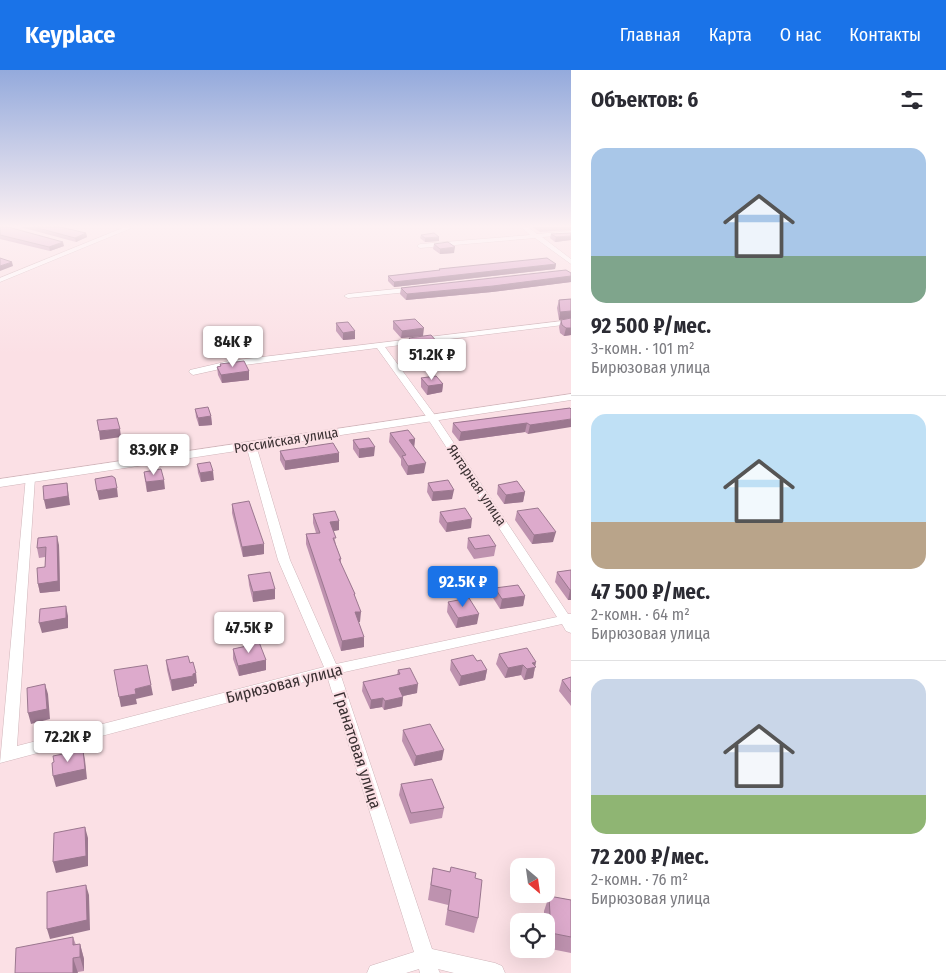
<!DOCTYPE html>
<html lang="ru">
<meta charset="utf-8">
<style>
:root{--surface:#fff;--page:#f7f7f7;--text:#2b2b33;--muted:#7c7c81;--line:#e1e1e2;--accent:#1a73e8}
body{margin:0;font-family:"Fira Sans Condensed",sans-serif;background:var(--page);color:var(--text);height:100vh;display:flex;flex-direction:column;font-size:19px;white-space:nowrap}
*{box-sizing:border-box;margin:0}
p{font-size:16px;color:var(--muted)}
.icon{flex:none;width:28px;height:28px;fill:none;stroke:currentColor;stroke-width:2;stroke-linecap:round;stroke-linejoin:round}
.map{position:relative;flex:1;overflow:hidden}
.panel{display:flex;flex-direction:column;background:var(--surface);width:375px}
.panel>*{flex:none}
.needle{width:32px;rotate:151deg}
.tools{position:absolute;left:510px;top:788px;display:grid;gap:10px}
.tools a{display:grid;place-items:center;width:45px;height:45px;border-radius:10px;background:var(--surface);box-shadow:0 5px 20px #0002;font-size:25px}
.price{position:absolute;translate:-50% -42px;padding:0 11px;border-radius:5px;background:#fff;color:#222;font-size:16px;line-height:32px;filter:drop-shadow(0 1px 2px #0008)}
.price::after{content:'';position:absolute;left:50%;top:30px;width:15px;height:11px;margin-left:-8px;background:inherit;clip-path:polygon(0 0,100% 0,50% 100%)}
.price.on{background:var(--accent);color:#fff}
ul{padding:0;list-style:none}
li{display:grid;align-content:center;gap:10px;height:265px;padding:0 20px}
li+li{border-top:1px solid var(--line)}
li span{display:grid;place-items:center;height:155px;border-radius:15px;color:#555}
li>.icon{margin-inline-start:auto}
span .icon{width:90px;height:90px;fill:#fffc;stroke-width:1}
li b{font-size:21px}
h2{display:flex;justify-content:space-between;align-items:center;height:60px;padding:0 20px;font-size:21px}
header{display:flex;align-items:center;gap:30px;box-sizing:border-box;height:70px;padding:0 25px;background:var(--accent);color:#fff}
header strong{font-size:24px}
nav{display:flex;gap:28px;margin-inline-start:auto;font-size:18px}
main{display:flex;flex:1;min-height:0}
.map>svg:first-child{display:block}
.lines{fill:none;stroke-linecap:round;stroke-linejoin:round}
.minor-casing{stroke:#d0b5ba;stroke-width:1}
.major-casing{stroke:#d0b5ba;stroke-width:1}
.minor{fill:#fff;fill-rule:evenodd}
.major{fill:#fff;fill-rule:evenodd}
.wall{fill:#be92af}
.shaded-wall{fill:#9b778f}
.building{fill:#dac;stroke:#9b778f}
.labels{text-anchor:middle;stroke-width:4;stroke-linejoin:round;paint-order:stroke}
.street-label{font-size:14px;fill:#392f31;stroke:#fbe0e5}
.near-street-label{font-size:16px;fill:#392f31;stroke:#fbe0e5}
</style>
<header>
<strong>Keyplace</strong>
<nav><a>Главная</a><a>Карта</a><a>О нас</a><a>Контакты</a></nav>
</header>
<main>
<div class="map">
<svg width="571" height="903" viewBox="0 0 571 903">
<rect width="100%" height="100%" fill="#fbe0e5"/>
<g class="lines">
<defs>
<path id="minor" d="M125,157H134L0,212V208Z
M521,157H528L537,164L571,161V165L542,167L571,189V194L535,168L420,178L417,176L420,174L530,165Z
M415,217H418V221L348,228L344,226L348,224Z
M571,250V254L385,277L437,348L568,544H571V563L566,561L562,554L340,603L432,879L495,893L502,896L505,903H454L438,899L440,903H420L419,899L406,903H367L370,896L414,882L327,606L0,693L26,406H34L35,408L17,676L324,597L278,490L246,375L251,372L256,375L290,490L336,594L557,547L428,349L377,278L229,297L193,305L189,302L190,300L229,291Z"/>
<path id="major" d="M571,324V330L0,417V409Z"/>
</defs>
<use href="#minor" class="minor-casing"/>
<use href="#major" class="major-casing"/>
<use href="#minor" class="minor"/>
<use href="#major" class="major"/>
</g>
<path class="wall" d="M0,157L64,176L50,181L0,169Z
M20,157H60L86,163L87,167L76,172Z
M532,157H571V160L540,162Z
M571,163V170L555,172L550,168L551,164Z
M421,165L439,171L425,172L420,168Z
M434,174L454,183L440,184L433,179Z
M556,194L555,199L394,217L388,211V206L439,200V199Z
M571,203V212L492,222L406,230L400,224L401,218Z
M571,229V265L564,266L560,263L559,257L561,250L569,248L559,250L557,238L559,230Z
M393,251L423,266L401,268L393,259Z
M336,253L355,261V269L343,270L336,261Z
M409,268L439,274L438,282L416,285L408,276Z
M220,294L249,301V310L222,313L218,305L217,297L220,296Z
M421,308L443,314L442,322L427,325L421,317Z
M570,338L528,364L525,362L459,371L452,362L453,353Z
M195,339L211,346L212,355L199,356L196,347Z
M390,363L415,369L414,377L424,403L407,405L401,395V389L389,372Z
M353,370L374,386L359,388L353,379Z
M280,381L339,392L285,400L280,390Z
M197,394L214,410L201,412L198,403Z
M144,402L165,419L147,422L145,411Z
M428,413L452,429L432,431L427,422Z
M498,415L525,422L523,432L504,434L497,424Z
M232,434L264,484L243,487L232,443Z
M517,441L553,472L532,474L515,450Z
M440,442L471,458L446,462L439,452Z
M313,444L339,451V460L333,461L336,475L341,489V495L355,524V527L360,552H358L364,577L341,581L306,474V464L316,463L313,453Z
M468,468L496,476L494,486L474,489L467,478Z
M59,475L60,521L40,523L38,514L45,497V487L39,488L37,478Z
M571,500V530H568L555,512L557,502Z
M248,505L275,519V529L253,532L249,515Z
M495,518L525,526L523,536L500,539L493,528Z
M448,532L477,554L456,558L447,542Z
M246,574L266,590V600L239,606L233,589V579L246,576Z
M499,584L535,596L533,608L524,610L521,605L505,608L496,594Z
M166,590L190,593L197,613L194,614V616L172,621L167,600Z
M451,590L477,591L487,600L485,610L459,616L450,600Z
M398,600L417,623L403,626L402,636L384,640L382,637L370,639L362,621L363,612L397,605Z
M571,607V636L559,621L562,610Z
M403,660L442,690L414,696L402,671Z
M401,714L444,738L442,748L410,754L399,725Z
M433,798L475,808L478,848L474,863L445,855L448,835L428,830Z
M549,826L571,830V883L546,878V851H544V841Z
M73,867L76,875L80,874L84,889V901L78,902L15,903Z"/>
<path class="shaded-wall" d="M86,163L87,167L76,172L75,168Z
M571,166V170L555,172L556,167Z
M439,167V171L425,172V168Z
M63,172L64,176L50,181L49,177Z
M455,177L454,183L440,184V179Z
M12,192L13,196L0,201V196Z
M556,194L555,199L394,217V212Z
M571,206V212L492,222L406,230L407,224Z
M571,241V248L559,250L560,242Z
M424,258L423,266L401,268L402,261Z
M566,258H571V265L564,266Z
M355,261V269L343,270V263Z
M439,274L438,282L416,285L417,277Z
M249,301V310L222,313L221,305Z
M443,314L442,322L427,325L428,316Z
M211,346L212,355L199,356L198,348Z
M571,349V357L528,364L530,355Z
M527,353L525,362L459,371L461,362Z
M120,359L121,367L100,370L99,361Z
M415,369L414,378L409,370Z
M375,377L374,386L359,388V379Z
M339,383V392L285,400V391Z
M426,393L424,403L407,405L408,396Z
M213,401L214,410L201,412L200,403Z
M164,410L165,419L147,422L146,412Z
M67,413L70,435L46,439L44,430Z
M117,418L118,427L99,430L97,421Z
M454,420L452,429L432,431L433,422Z
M525,422L523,432L504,434L506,425Z
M472,449L471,458L446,462L447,453Z
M339,451V460L329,462L330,452Z
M556,462L553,472L532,474L534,465Z
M57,466L59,475L60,521L40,523L38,514Z
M264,474V484L243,487L242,477Z
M275,519V529L253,532V522Z
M570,520H571V530H568Z
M525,526L523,536L500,539L502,529Z
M66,536L68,546V558L42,563L39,553Z
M355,542H361L360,552H354Z
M479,544L477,554L456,558L458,548Z
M364,567V577L341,581L342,571Z
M266,590V600L239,606L238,596Z
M536,592L533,608L524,610L527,599L532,593Z
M523,595L521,605L505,608L508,598Z
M487,600L485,610L459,616L461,606Z
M196,603L197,613L194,614V616L172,621L171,610Z
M45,614L48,624L50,649L31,654L28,643Z
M418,614L417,623L398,627L399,618Z
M151,615L153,625L136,629L137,634L121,637L119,627L135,619Z
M403,627L402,636L384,640L385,631Z
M383,628L382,637L370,639L371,630Z
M83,680L85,690L87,709L56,717L53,706Z
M444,680L442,690L414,696L416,686Z
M85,757L88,768V796L56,803L53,792Z
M86,815L89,825L90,860L50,869L47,859Z
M80,874L84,889V901L80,887Z
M73,888L78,903H72Z"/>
<path class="building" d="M0,157H8L63,172L49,177L0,165Z
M34,157H60L86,163L75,168Z
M434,163L439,167L425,168L421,165Z
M571,163V166L556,167L551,164Z
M448,172L455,177L440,179L434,174Z
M0,188L12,192L0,196Z
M547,188L556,194L394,212L388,206L440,200L439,199Z
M566,200L571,203V206L493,216L407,224L401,218Z
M571,229V241L560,242L559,230Z
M571,248V258H566L562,255L561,250Z
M415,249L424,258L402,261L393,251Z
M348,252L355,261L343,263L336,253Z
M431,265L439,274L417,277L409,268Z
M244,291L249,301L221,305L217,297L221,296L220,294Z
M436,306L443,314L428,316L421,308Z
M208,337L211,346L198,348L195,339Z
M570,338L571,339V349L530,355L527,353L461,362L453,353Z
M117,348L120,359L99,361L97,350Z
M408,360L415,369L409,370L426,393L408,396L402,386L406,385L390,363Z
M369,368L375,377L359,379L353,370Z
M333,373L339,383L285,391L280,381Z
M210,392L213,401L200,403L197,394Z
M161,399L164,410L146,412L144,402Z
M112,406L115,408L117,418L97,421L95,409Z
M448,410L454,420L433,422L428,413Z
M517,411L525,422L506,425L498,415Z
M67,413L68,426L44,430L43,416Z
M249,431L264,474L242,477L232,434Z
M465,438L472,449L447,453L440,442Z
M538,438L556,462L534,465L517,441Z
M335,441L339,451L330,452L336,468H333L341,489H339L355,524H354L361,542H355L364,567L342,571L306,464L320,463L313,444Z
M489,465L496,476L475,479L468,468Z
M57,466L58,511L38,514L37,498L45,497L46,477L37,478L38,468Z
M571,500V520H570L557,502Z
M270,502L275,519L253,522L248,505Z
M518,515L525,526L502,529L495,518Z
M469,528L479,544L458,548L448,532Z
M66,536V548L39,553L40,539Z
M259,572L266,590L238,596L233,579L247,576L246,574Z
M527,578L536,592L532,593L536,597L527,599L523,595L508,598L499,584Z
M473,585L477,591L481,590L487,600L461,606L451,590Z
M188,586L190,593L193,592L196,603L193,604V606L171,610L166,590Z
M147,595L151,615L135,619L136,624L119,627L114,600Z
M410,598L418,614L399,618L403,627L385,631L383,628L371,630L363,612L400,604L398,600Z
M571,607V622L562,610Z
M45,614L47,639L28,643L27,618Z
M430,654L444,680L416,686L403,660Z
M83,680L85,699L53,706L52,693L54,692L53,686Z
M432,709L444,738L411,743L401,714Z
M85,757L86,786L53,792L54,763Z
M451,797L476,803L475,808L482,810L478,848L448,840L451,820L431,815L433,798L450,802Z
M86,815L87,850L47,859V822Z
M549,826L571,830V867L551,863Z
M73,867V875L80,874V887L73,888V903H15L16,878Z"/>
<linearGradient id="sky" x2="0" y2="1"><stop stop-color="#94aadc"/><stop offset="0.55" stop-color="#fdf1f3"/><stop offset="1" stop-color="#fdf1f3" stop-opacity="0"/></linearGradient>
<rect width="571" height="284" fill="url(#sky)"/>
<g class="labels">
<g class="street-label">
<text transform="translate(286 370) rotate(-9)" y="5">Российская улица</text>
<text transform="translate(477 415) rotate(56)" y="5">Янтарная улица</text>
</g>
<g class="near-street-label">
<text transform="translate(284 613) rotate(-14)" y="6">Бирюзовая улица</text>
<text transform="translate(358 680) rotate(72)" y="6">Гранатовая улица</text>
</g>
</g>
</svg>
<div class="tools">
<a><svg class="needle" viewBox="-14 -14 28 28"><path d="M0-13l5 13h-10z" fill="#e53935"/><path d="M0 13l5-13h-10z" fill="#7c7c81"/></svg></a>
<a><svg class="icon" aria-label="locate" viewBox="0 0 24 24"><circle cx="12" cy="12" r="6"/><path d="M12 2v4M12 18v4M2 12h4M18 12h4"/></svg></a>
</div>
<b class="price" style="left:233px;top:298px">84K ₽</b>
<b class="price" style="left:432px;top:311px">51.2K ₽</b>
<b class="price" style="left:154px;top:406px">83.9K ₽</b>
<b class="price on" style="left:463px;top:538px">92.5K ₽</b>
<b class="price" style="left:249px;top:584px">47.5K ₽</b>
<b class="price" style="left:68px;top:693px">72.2K ₽</b>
</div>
<section class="panel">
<h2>Объектов: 6<svg class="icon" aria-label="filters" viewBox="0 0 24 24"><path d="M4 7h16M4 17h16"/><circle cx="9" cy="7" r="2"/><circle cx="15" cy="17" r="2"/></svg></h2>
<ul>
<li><span style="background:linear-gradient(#a9c7e8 70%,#7fa58c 0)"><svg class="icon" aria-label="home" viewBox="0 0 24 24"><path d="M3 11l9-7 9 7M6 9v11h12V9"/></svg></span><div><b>92 500 ₽/мес.</b><p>3-комн. · 101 m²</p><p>Бирюзовая улица</p></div></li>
<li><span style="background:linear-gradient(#bfe0f5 70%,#b9a48a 0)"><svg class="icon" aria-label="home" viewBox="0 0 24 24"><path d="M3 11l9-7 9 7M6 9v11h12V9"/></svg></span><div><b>47 500 ₽/мес.</b><p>2-комн. · 64 m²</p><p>Бирюзовая улица</p></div></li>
<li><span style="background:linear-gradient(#c9d6e8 75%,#8fb573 0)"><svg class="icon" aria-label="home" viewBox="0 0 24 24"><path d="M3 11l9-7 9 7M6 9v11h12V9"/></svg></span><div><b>72 200 ₽/мес.</b><p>2-комн. · 76 m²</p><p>Бирюзовая улица</p></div></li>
</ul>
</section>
</main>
